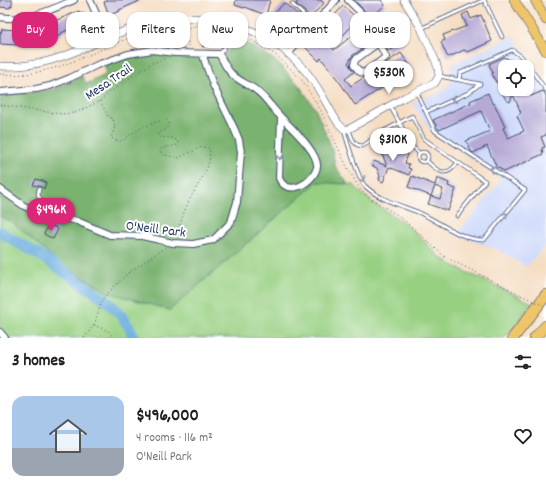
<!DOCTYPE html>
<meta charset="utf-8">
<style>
:root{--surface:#fff;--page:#f2f2f2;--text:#222;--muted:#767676;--accent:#db2777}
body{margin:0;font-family:Dekko,sans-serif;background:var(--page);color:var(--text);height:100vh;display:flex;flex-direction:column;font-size:15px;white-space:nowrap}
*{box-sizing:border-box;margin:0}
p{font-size:13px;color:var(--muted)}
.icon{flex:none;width:22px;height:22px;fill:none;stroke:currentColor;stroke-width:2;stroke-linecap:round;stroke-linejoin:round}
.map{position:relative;height:338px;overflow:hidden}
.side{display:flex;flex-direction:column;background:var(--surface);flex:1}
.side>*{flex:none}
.top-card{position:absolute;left:12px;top:12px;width:522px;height:36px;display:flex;gap:8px}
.tools{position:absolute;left:498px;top:60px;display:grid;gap:8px}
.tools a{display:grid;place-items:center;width:36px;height:36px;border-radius:8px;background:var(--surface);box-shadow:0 1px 3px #0004;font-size:20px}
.price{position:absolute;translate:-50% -34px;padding:0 9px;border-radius:14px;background:#fff;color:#222;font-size:13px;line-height:26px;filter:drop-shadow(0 1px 2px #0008)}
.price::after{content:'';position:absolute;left:50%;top:24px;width:12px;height:9px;margin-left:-6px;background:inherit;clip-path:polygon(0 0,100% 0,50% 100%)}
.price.current{background:var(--accent);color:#fff}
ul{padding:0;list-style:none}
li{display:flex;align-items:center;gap:12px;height:100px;padding:0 12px}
li span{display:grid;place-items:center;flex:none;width:112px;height:80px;border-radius:12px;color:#555}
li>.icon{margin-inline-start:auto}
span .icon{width:48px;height:48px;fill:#fffc;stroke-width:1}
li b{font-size:17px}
h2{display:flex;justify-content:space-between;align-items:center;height:48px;padding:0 12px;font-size:17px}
.tag{padding:0 14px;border-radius:12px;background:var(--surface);box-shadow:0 1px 3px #0004;font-size:14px;line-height:36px}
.tag.current{background:var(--accent);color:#fff}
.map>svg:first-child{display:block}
.built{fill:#cfdafa;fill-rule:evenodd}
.green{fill:#98d082;stroke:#5a8070}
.forest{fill:#7ab270;stroke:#4a7067}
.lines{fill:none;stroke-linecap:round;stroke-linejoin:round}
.river{stroke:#66aadb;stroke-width:11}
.building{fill:#b6a9d6;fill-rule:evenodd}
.service-casing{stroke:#3c496d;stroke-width:4.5}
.minor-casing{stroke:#3c496d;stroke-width:8}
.tertiary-casing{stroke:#3c496d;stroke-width:8}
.primary-casing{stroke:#3c496d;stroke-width:10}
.motorway-casing{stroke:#3c496d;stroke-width:12}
.path{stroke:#3c496d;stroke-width:1;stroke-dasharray:1 3;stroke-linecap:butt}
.service{stroke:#fff;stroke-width:3}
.minor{stroke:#fff;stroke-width:6}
.tertiary{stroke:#fff;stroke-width:7}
.primary{stroke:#eec569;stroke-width:9}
.motorway{stroke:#eec569;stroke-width:11}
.path-bridge{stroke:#3c496d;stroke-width:1;stroke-dasharray:1 3;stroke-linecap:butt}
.oneway{stroke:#8d97ae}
.labels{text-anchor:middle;stroke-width:4;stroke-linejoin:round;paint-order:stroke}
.street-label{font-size:14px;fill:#1b2f5e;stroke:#fff}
</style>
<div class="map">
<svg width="546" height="338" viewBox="0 0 546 338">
<rect width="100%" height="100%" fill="#fff"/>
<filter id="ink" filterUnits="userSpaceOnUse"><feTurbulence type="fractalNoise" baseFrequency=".025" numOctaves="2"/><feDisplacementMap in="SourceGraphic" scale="8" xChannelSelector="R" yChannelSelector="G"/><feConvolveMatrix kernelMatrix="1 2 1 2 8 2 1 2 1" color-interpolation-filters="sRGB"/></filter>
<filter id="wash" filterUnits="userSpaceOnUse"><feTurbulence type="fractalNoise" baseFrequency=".012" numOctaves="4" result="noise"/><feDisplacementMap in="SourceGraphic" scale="16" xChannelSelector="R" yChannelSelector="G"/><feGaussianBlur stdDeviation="0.9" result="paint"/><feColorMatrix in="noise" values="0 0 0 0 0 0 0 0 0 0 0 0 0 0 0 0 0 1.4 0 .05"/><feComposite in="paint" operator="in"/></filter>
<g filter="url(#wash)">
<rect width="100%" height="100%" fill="#f5ddc2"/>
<path class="built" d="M513,36L546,86V245L526,267L496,249L456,235L502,179L431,131L412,103L444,91L451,83L452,78L451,65ZM505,67H527V89H505Z"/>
<path class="green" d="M317,182L354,185L359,191L373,203L397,218L408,226L441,258L456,267L532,303L505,338H0V216L12,221L60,264L108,292L170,310Z"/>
<path class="forest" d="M238,38L275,60L299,85L315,108L332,148L335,166L348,184L317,182L170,310L108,292L60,264L12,222L0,216V95L44,91L58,88L82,76L86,84L105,75L106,70L104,65L127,58L155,53L168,56H193L199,59L216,57L225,55Z"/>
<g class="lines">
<path class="river" d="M0,232L41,256L103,298L118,311L129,327L134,338"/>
</g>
<g id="blocks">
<path class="building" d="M0,0H12V6H10V8L0,7Z
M108,0H142L119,10L120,11L109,15L104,2Z
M236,0H270L266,15L245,7L244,8L235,5Z
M299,0H320L324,3L311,17L296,4Z
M354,0H381L385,5L371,18Z
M284,3L307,22L296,35L271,17Z
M343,6L358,19L336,43L335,40L323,28Z
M79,11L80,14L83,13L86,22L61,33V35L51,39V40L40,43V41L29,43H18V45L0,44V33H1L2,29L17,30V33L28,32L27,29L52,22Z
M468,12L471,19L481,15L492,41L468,52L464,50L449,57L447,56L441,42L445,40L443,35L467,26L462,15Z
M391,15L404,43L388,51L374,24Z
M358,31L369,44L352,56L348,63L354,72L345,79L351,86L401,53L412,69L392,80L393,81L355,105L341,84L321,58L319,61L304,46L317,33L318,34L319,33L331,44L334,45L332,47L334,50Z
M210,35L213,42L203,47L200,39Z
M504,57L514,62L516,67H505V89H526L527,92V88L531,96L543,91L544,92L546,96V135L541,137L545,147L542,148L543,154L504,172L503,170H501L499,167L497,168L487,146L473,153L471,151L466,141L490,131L481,111L439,130L433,120L471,103L470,101L488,93L492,103H494L505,127L503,128L508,138L524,131L517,116L521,113L513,94L510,102L506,100L497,82H496L492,74L493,73L489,64Z
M386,145L400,149V151L408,154L405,163L409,164L408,168L411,169L409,175L389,167L383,182L379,180L380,176L377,168L372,166L374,161L387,166L382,154Z
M412,176L435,185L437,178L449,183L448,186L456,189L448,211L428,204L431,196L408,187ZM435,186L443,189L440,199L431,196Z
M36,179L46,182L44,189L40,186L33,185Z
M49,224L58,229L53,239L44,234Z"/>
</g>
</g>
<g filter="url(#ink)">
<use href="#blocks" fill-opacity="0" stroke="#3c496d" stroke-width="1"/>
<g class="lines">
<defs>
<path id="service" d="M292,4L333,42
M422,28L484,0L502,37
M219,54L223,50L235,25
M439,76L480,84
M459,80L460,73L512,50L521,56L546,90
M390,106L413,147L419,153
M426,112L468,93L480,84
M344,129C346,139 359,180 365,186C381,201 401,205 420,213C440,222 461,240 484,240L525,190L435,131L417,93
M349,130C352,137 353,146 363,146L382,132L412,116L424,139L485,181L457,216
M418 157a5 5 0 1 1 10 0a5 5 0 1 1-10 0Z
M427,161C439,173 447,178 458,162
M39,189L38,195L44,204L43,212"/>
<path id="minor" d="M90,0L107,38
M348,0L362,14L368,23L386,57L364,73L360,72L354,65L355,60L378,43
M0,17C26,22 51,10 74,0
M288,54L336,0
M0,92L36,89L50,86L70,78L97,65L128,54L152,50L175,53L219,54C223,60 225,67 230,72C237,81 249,84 257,91C266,98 272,108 280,116C289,126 319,152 317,167C314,183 287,198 279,178L281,118
M0,189L24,206L31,209L77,221L110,235L142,236L173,243L193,244L213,240L231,222L237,202L241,152L239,140L234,128L213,85L205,62L203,55
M0,332L5,338"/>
<path id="tertiary" d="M0,66C49,69 83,47 127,30C192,5 263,19 308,74C320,89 328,107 338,123L344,129H349L405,97L435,83L439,76L438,69L436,62L421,28L404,0"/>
<path id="primary" d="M514,0L546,51
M535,0L546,20"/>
<path id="motorway" d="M513,338L546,295
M535,338L546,326"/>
</defs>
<use href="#service" class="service-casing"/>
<use href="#minor" class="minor-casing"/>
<use href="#tertiary" class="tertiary-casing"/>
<use href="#primary" class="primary-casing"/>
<use href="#motorway" class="motorway-casing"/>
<path class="path" d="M214,27L226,31
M162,28L184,29L199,25
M185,30L189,47
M237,34L253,41L277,56L302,80L320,109L347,167L361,191L376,202L399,216L445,257L521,295
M0,74C57,80 104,42 157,29
M100,101L108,116L113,119L115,126L111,138C114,139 117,141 120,141C125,141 127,137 131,134C139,129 157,120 167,120L169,125L166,129L159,133L158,135L161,138C167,137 172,137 178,141V145L162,148L160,150L161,154L178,158L202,147L209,148C214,166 195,187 188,203C183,214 180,225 176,236
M0,105L61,114L75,113L100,101L110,92L152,63L166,58
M94,325L103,298L128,273L166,247
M84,338L94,325L108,331L114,338"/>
<use href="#service" class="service"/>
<use href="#minor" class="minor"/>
<use href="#tertiary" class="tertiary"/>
<use href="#primary" class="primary"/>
<use href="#motorway" class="motorway"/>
<path class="path-bridge" d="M521,295L546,307"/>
</g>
<defs><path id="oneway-chevron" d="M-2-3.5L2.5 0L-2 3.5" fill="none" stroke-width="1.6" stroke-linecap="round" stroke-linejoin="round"/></defs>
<g class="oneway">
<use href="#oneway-chevron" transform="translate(454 100) rotate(156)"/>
<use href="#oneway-chevron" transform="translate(280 157) rotate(93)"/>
<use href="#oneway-chevron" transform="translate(493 169) rotate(-147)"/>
<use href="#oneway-chevron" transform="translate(362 179) rotate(68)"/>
<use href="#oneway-chevron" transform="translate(505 215) rotate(-50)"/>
</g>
</g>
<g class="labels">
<g class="street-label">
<text transform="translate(108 81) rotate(-34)" y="5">Mesa Trail</text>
<text transform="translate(156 228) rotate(7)" y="5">O'Neill Park</text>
</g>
</g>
</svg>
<div class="tools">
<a><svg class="icon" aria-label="locate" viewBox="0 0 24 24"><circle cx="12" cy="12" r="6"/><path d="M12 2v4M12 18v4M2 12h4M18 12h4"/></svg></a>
</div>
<b class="price" style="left:389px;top:95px">$530K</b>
<b class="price" style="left:393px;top:162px">$310K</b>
<b class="price current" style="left:51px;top:232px">$496K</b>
<div class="top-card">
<a class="tag current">Buy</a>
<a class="tag">Rent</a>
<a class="tag">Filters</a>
<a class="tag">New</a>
<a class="tag">Apartment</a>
<a class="tag">House</a>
</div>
</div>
<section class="side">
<h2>3 homes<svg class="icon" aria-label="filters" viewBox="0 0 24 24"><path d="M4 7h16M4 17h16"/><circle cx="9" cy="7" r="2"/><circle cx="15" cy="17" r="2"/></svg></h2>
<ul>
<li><span style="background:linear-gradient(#a9c7e8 65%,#9aa5b1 0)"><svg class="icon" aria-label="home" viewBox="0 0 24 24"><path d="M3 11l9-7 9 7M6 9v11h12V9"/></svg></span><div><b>$496,000</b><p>4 rooms · 116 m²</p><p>O'Neill Park</p></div><svg class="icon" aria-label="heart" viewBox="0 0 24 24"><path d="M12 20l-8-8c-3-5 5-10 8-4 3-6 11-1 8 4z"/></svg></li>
</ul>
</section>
